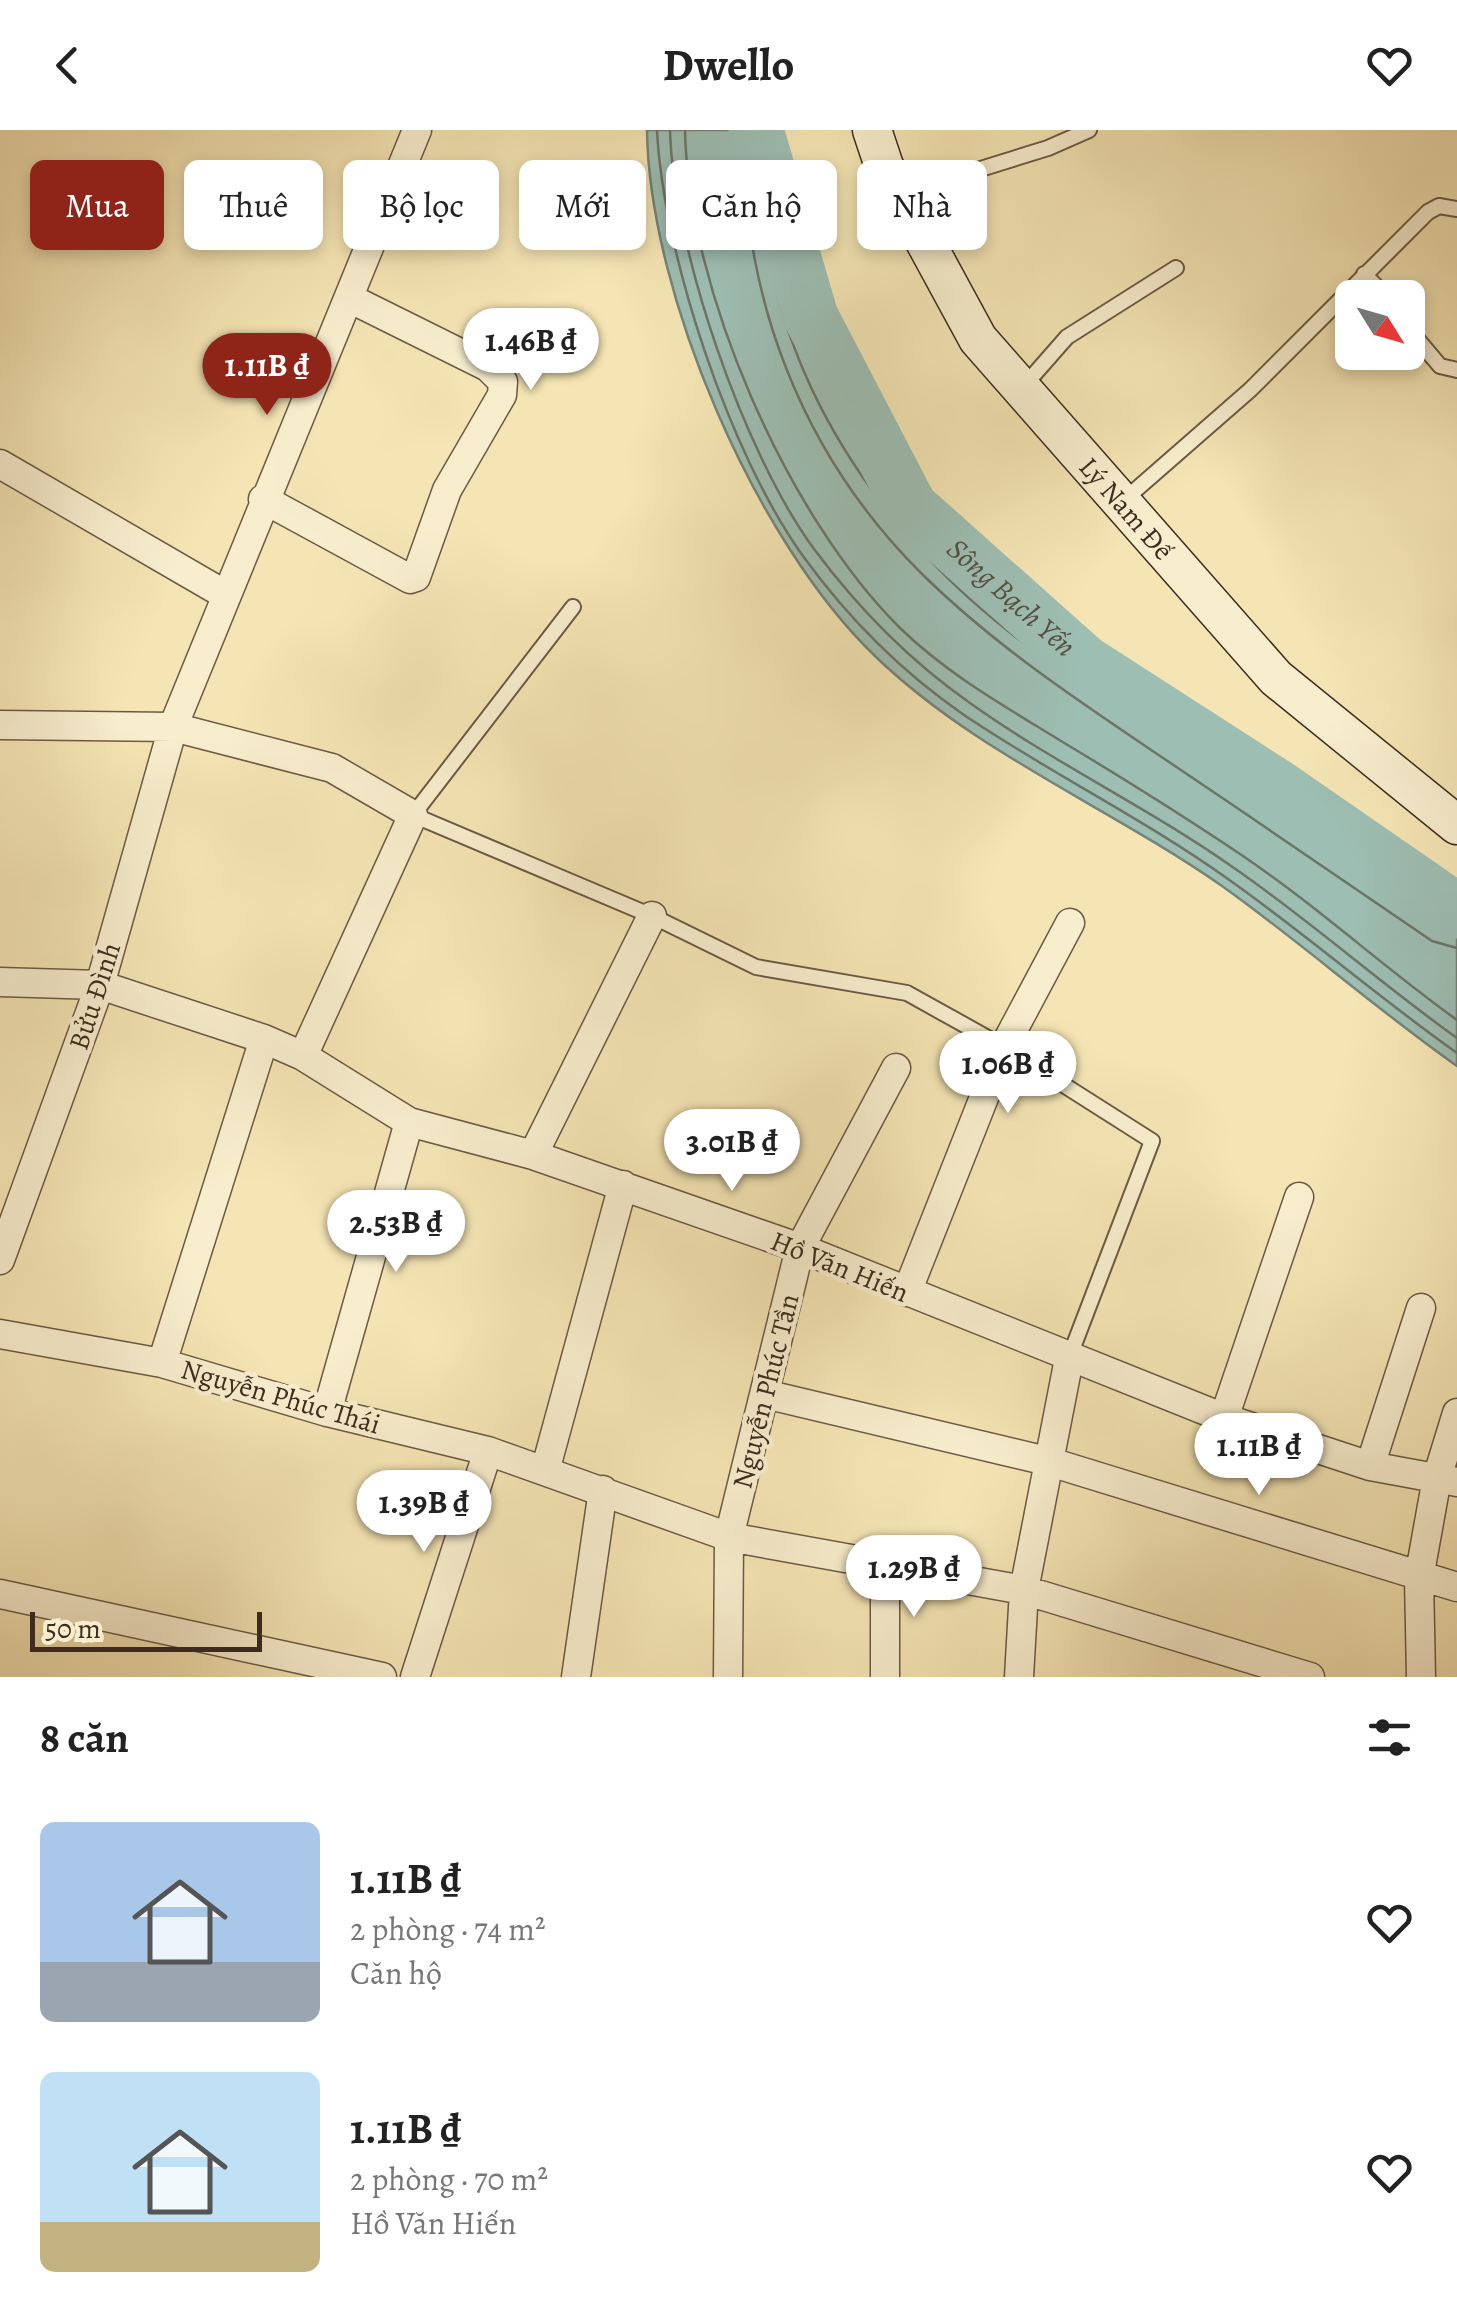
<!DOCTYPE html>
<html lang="vi">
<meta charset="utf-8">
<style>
:root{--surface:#fff;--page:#f6f6f6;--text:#222;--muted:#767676;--accent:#8f2418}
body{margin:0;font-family:Alegreya,serif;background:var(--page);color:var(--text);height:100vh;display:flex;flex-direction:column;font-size:38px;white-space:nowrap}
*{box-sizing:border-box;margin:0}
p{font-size:32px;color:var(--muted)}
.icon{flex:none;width:55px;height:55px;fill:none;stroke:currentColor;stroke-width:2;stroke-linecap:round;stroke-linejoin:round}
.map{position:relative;height:1547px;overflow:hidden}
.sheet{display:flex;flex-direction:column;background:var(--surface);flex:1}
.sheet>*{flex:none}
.hud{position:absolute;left:30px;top:30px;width:1398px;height:90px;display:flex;gap:20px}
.needle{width:65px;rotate:127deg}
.controls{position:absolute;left:1335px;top:150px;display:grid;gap:20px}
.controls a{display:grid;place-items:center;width:90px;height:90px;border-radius:15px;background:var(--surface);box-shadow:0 5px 15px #0003;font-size:50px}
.scale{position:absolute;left:30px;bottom:25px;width:232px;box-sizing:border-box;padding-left:10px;border:5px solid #3d2c1e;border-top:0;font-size:28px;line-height:35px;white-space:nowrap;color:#3d2c1e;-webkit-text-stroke:8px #f8eece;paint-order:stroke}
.price{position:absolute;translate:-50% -85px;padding:0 22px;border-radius:35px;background:#fff;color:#222;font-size:32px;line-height:65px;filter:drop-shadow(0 2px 5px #0008)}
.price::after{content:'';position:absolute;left:50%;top:60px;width:30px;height:22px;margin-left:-15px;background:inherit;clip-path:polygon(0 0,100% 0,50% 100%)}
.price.selected{background:var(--accent);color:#fff}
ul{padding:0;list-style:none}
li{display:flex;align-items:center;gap:30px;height:250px;padding:0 40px}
li span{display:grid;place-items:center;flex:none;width:280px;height:200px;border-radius:15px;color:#555}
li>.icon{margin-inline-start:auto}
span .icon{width:120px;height:120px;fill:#fffc;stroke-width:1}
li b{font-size:42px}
h2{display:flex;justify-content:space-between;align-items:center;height:120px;padding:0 40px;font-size:42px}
.tag{padding:0 35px;border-radius:15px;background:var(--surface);box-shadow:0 5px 15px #0003;font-size:35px;line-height:90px}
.tag.selected{background:var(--accent);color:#fff}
header{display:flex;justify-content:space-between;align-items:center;height:130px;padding:0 40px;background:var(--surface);font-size:45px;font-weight:700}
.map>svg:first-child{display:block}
.water{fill:#9dbeb3;stroke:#778477;stroke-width:2.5}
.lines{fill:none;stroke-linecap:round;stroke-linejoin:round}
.shore{stroke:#6d7568;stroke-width:2.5}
.river{stroke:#9dbeb3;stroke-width:55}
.lane-casing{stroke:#6b5a44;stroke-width:18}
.street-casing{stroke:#6b5a44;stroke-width:31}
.secondary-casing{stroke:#3d2c1e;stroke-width:41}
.lane{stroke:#f8eece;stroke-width:14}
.street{stroke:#f8eece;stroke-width:28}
.secondary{stroke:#f8eece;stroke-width:38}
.labels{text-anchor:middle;stroke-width:9;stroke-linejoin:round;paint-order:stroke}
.street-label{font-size:28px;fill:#3d2c1e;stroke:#f8eece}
.water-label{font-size:30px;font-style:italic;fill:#555043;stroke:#f8eece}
</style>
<header><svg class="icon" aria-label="back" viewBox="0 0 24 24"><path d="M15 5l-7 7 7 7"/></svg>Dwello<svg class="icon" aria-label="heart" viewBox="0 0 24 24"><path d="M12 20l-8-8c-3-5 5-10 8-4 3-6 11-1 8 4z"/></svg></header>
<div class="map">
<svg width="1457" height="1547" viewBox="0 0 1457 1547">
<rect width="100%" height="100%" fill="#f5e5b4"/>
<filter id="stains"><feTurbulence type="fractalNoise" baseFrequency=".002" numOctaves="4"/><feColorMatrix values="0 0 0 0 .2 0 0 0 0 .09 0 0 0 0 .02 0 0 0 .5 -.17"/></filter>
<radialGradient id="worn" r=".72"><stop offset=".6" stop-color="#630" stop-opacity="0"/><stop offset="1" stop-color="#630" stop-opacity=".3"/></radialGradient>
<path class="water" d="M647,0H781C778,304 958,443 1188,599C1278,660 1367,721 1457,782V936C1376,879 1302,813 1222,756C1109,677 974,622 875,526C756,412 649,164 647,0Z"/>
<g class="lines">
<path class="shore" d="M657,0C663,124 730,325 803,426C847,487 902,542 964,585C1050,643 1144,689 1228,749C1306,804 1379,868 1457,923
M670,0C673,118 744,324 814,419C858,478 910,531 970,573C1054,633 1149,678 1234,738C1311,791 1381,854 1457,908
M685,0C688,160 787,386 900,498C947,544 1006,577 1061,611C1121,647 1182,685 1240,724C1316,775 1383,837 1457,890
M744,0C741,167 802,325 922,444C996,517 1083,574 1169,632C1257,691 1344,751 1432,811L1457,818
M759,0C754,167 817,310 931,431C1001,506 1093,562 1177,619C1265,679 1353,739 1440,798L1457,803
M772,0C765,157 830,313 942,425C1014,496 1100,552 1183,608C1271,668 1359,728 1447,788L1457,790"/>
<path class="river" id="s1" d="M756,0L811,187L910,377L1084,532L1278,657L1457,781"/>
<defs>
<path id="lane" d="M900,64L1048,18L1089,0
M1364,144L1388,168
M1408,198L1440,236L1457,240
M1024,256L1067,207L1176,138
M1123,371L1250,260L1428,82L1439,76L1457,79
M573,477L413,685L652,786L756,837L907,863L1004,917L1152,1011L1069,1228"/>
<path id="street" d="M0,334L224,464
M263,369L410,449L416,447L447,360L502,265L503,252L488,237L349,168
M0,595L173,597L332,638L413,685L303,926
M0,852L100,855L264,909L303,926L409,992L533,1025L800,1118L1224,1288L1370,1336L1457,1352
M533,1025L652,786
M0,1130L100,855L173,597L417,0
M907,1162L1004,917L1070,793
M0,1204L162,1233L327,1282L488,1321L729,1407L1024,1460L1310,1547
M162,1233L264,909
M765,1264L1047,1331L1457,1457
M327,1282L409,992
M1224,1288L1299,1067
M1370,1336L1421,1178
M545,1341L623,1055
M885,1434V1547
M0,1464L382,1547
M415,1547L488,1321
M576,1547L603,1360
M728,1547L729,1407L800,1118L896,938
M1019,1547L1024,1460L1069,1229
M1421,1547L1419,1448L1437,1348L1457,1283"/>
<g id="secondary">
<path id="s2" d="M872,0L884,36L978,209L1276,548L1457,695"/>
</g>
</defs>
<use href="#lane" class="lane-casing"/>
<use href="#street" class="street-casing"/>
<use href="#secondary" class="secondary-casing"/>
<use href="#lane" class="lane"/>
<use href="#street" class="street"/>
<use href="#secondary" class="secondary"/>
</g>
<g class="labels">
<g class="street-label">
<text dy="10" stroke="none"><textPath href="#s2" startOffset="460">Lý Nam Đế</textPath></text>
<text transform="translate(94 866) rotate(-72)" y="10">Bửu Đình</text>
<text transform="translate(840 1136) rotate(22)" y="10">Hồ Văn Hiến</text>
<text transform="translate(765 1261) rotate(-76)" y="10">Nguyễn Phúc Tần</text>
<text transform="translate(281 1266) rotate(16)" y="10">Nguyễn Phúc Thái</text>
</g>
<g class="water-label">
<text dy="10" stroke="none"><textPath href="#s1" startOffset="545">Sông Bạch Yến</textPath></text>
</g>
</g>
<rect width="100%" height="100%" filter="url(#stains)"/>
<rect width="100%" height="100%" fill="url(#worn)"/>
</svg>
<div class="controls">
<a><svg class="needle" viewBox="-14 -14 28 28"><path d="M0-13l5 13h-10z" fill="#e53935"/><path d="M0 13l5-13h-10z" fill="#767676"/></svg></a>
</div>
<div class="scale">50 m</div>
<b class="price" style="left:531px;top:263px">1.46B ₫</b>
<b class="price selected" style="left:267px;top:288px">1.11B ₫</b>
<b class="price" style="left:1008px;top:986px">1.06B ₫</b>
<b class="price" style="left:732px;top:1064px">3.01B ₫</b>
<b class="price" style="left:396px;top:1145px">2.53B ₫</b>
<b class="price" style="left:1259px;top:1368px">1.11B ₫</b>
<b class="price" style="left:424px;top:1425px">1.39B ₫</b>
<b class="price" style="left:914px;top:1490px">1.29B ₫</b>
<div class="hud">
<a class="tag selected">Mua</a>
<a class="tag">Thuê</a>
<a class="tag">Bộ lọc</a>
<a class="tag">Mới</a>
<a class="tag">Căn hộ</a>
<a class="tag">Nhà</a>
</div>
</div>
<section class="sheet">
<h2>8 căn<svg class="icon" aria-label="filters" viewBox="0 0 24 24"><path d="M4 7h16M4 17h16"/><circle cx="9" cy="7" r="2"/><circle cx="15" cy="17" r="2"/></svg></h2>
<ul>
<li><span style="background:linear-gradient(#a9c7e8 70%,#9aa5b1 0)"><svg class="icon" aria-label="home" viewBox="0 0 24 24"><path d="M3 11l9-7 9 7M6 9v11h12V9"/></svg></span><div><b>1.11B ₫</b><p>2 phòng · 74 m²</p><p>Căn hộ</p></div><svg class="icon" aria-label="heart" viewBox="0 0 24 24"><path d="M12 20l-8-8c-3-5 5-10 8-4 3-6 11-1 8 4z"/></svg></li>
<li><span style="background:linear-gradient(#bfe0f5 75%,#c2b280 0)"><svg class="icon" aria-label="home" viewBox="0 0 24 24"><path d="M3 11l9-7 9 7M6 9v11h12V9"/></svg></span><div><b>1.11B ₫</b><p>2 phòng · 70 m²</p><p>Hồ Văn Hiến</p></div><svg class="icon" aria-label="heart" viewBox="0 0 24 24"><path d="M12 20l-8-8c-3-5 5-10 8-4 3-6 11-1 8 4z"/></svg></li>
</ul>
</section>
